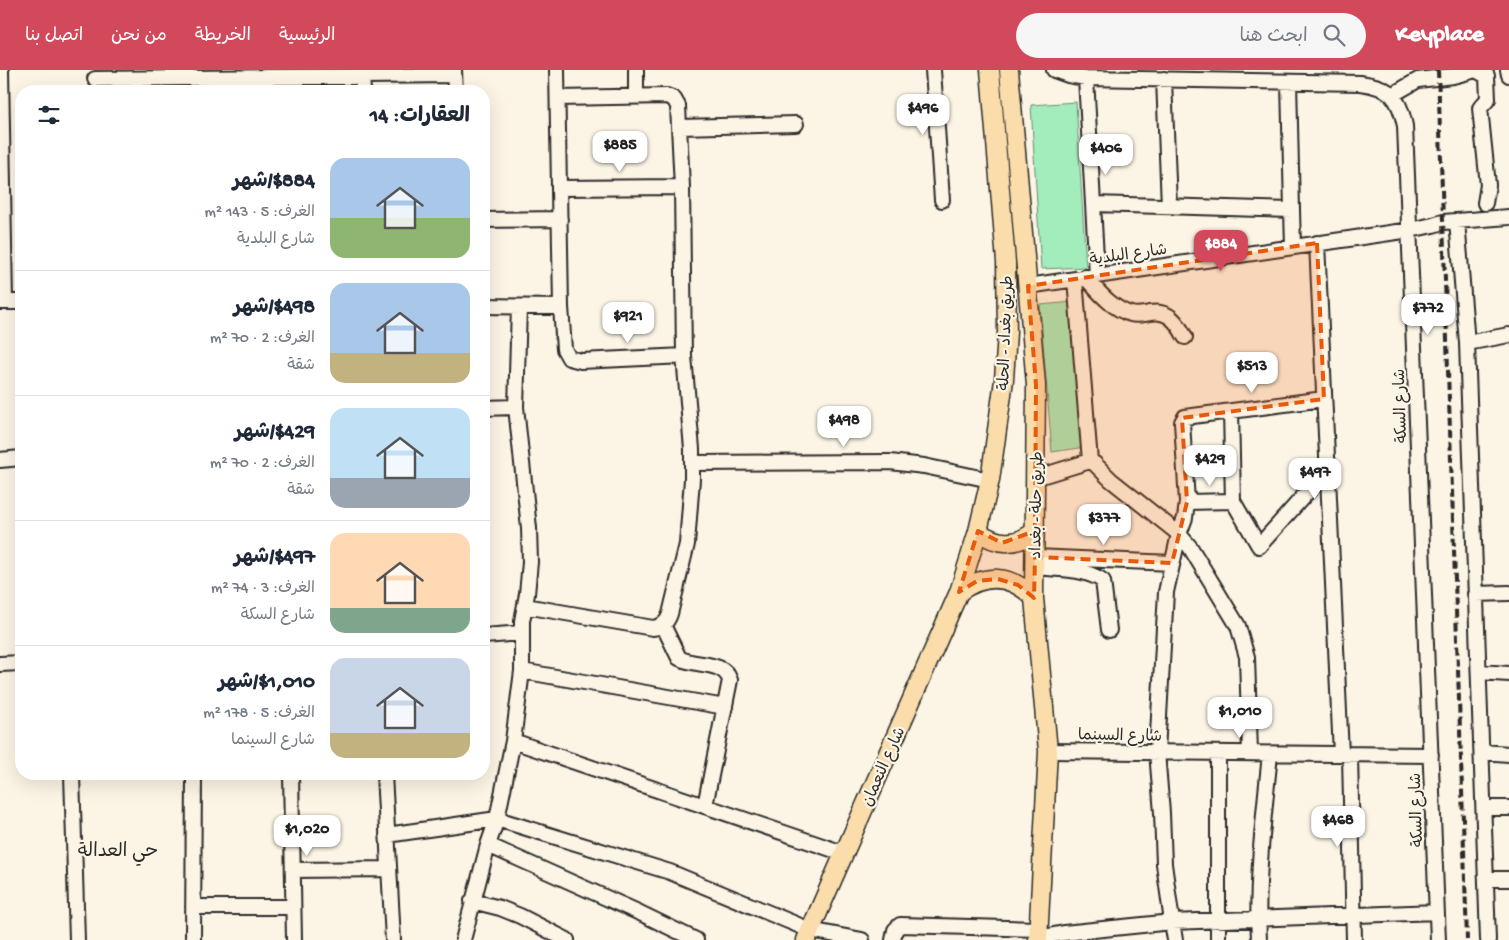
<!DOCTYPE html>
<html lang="ar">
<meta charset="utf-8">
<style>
:root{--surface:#fff;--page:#f6f6f7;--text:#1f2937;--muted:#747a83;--line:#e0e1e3;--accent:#d1495b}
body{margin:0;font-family:"Gochi Hand","Playpen Sans Arabic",sans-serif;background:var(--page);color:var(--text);direction:rtl;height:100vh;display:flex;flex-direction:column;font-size:19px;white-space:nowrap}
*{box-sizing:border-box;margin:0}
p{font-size:16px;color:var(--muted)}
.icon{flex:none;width:28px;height:28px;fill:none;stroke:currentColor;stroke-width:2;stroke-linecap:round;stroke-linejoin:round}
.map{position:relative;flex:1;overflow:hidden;direction:ltr}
.side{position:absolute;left:15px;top:15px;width:475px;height:695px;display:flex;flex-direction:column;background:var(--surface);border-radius:20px;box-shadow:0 5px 20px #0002;direction:rtl}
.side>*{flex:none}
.price{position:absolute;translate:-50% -42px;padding:0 11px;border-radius:10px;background:#fff;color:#222;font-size:16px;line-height:32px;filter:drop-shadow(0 1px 2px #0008)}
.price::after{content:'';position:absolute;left:50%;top:30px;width:15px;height:11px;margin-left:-8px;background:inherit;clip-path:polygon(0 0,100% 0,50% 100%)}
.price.active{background:var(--accent);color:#fff}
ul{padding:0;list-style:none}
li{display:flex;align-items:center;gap:15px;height:125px;padding:0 20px}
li+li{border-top:1px solid var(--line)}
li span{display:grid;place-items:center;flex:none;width:140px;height:100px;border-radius:15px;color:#555}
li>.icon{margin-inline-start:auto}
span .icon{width:60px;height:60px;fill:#fffc;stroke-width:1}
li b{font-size:21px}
h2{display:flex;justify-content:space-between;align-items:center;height:60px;padding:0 20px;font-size:21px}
header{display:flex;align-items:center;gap:30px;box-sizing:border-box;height:70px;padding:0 25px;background:var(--accent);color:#fff}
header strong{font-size:24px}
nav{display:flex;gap:28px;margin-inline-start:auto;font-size:18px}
.search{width:350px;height:45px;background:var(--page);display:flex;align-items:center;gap:12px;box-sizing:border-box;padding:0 18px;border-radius:28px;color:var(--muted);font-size:19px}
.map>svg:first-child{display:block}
.green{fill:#a3edbc;stroke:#678c74}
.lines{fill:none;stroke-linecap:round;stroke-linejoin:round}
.minor-casing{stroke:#2b2b2b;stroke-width:18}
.major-casing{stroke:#2b2b2b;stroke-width:21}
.minor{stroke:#fcf5e5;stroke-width:14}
.major{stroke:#faddab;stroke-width:18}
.rail{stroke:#2b2b2b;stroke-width:4;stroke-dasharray:8 4;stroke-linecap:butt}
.marked{fill:#e8590c;fill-opacity:0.2;stroke:#e8590c;stroke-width:4;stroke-dasharray:10 6;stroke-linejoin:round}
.labels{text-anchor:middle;stroke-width:4.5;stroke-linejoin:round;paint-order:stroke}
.street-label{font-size:16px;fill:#2b2b2b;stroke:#fcf5e5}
.quarter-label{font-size:19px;fill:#2b2b2b;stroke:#fcf5e5}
</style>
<header>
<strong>Keyplace</strong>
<div class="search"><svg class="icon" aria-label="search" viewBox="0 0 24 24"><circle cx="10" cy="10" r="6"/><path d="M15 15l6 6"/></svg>ابحث هنا</div>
<nav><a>الرئيسية</a><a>الخريطة</a><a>من نحن</a><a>اتصل بنا</a></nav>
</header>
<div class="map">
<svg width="1509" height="870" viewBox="0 0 1509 870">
<rect width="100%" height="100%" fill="#fcf5e5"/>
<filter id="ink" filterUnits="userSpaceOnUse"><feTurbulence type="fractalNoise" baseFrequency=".02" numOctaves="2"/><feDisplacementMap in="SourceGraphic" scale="10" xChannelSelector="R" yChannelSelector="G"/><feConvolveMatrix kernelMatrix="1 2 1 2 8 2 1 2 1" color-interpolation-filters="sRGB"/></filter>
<g filter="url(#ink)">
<path class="green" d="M1076,32L1086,197L1041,199L1031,35Z
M1073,232L1086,377L1052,382L1040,235Z"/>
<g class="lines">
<defs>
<path id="minor" d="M1,0L5,232
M454,0L455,21
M557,0L561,237L564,279L569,288L581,291L684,286
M636,0V26
M933,0L942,130
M1054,0L1068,5L1086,8L1360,13C1390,17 1399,26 1405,56L1438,870
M1476,0L1487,6L1488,29L1480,38L1488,115L1485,133
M1508,0L1509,5
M362,6L363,21
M1086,8L1097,206
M95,9L454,5
M1164,9L1169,136
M1289,12L1292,140
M1392,25L1418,10L1453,6L1476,0
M680,57L796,54
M559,118L682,117
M1094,134L1292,140L1293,177
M484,150L560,149
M1457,151L1467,273L1488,870
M1317,173L1341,684
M1085,207C1098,221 1112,239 1131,244C1137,246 1144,244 1150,243C1169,240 1177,252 1185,267
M1075,209L1090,391L1095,394L1111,410L1179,464L1190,477L1238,556L1247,587L1250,683
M1028,216L1410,160L1433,155L1443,152L1509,147
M0,232H21
M484,236L561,237
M1467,273L1509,265
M484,338L516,337
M1231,341L1233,431L1259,476L1328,399
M0,390L21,388
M692,393L890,392L924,396L990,410
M1035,408L1090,391
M1187,432L1233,431
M1035,487L1172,493
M1034,497C1056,499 1085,498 1103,511L1109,560
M1475,524L1509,523
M525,536L653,558C662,557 667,553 670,544L687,474L692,409V379L684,286L682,117L678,36L674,29L667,26L558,28
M663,555L679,588C695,597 723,590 730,610L705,736
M484,566L521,563
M0,594L21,593
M522,601L725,637
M1479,602L1509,604
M513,671L843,783
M1048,681L1431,685
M1482,682L1509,684
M1218,683V870
M1350,685L1354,870
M72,704L77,870
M291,704L294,870
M384,704L393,870
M1484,738H1509
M387,765L497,749L670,802L810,860L862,870
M488,775L640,843L696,870
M293,800L388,799
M1486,809H1509
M472,831L500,838L520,846L567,870
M193,837H293
M1038,868L1064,863L1172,852L1164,794L1162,743L1157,682L1166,522L1179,464L1185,448L1187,432L1182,352L1185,347L1324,329
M193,870L194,704
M463,870L488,775L497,749L513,671L522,601V551L527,524L530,492L529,458L516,337L519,237
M893,870L895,860L900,855L1039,859
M1175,870L1172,852L1437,842
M1259,870C1256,808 1264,745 1270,684"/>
<path id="major" d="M1009,0L1036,315L1034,528L1048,681L1038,870
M978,461C997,476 1017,476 1035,461
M959,522C985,503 1011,504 1034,528
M806,870L959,522L978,461L990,410L1004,310L1007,262L1006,192L990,0"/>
</defs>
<use href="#minor" class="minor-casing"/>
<use href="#major" class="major-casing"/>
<use href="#minor" class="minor"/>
<use href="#major" class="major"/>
<path class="rail" d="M1438,0L1467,870"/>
</g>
</g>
<path class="marked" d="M1317,173L1324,329L1182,348L1187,432L1172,493L1035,487L1034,528L1018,515L998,509L977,511L959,522L978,461L1002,473L1035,461L1036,315L1028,216Z"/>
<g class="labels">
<g class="street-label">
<text transform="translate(1128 183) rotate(-8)" y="6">شارع البلدية</text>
<text transform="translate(1004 263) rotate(-88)" y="6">طريق بغداد - الحلة</text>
<text transform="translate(1399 336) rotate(-92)" y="6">شارع السكة</text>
<text transform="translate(1035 435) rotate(-89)" y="6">طريق حلة - بغداد</text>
<text transform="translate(1120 664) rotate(1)" y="6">شارع السينما</text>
<text transform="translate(882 696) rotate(-66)" y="6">شارع النعمان</text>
<text transform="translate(1415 740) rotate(-92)" y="6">شارع السكة</text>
</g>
<g class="quarter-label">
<text x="118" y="786">حي العدالة</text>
</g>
</g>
</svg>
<b class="price" style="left:923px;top:66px">$496</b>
<b class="price" style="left:620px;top:103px">$885</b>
<b class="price" style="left:1106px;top:106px">$406</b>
<b class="price active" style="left:1221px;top:202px">$884</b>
<b class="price" style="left:1428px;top:266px">$772</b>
<b class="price" style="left:628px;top:274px">$921</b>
<b class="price" style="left:1252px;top:324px">$513</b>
<b class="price" style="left:844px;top:378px">$498</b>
<b class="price" style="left:1210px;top:417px">$429</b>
<b class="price" style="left:1315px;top:430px">$497</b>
<b class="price" style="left:1104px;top:476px">$377</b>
<b class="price" style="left:1240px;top:669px">$1,010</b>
<b class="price" style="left:1338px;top:778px">$468</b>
<b class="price" style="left:307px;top:787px">$1,020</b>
<section class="side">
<h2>العقارات: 14<svg class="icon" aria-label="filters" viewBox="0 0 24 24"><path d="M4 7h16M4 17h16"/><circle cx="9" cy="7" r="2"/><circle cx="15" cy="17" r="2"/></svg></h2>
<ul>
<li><span style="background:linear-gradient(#a9c7e8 60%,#8fb573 0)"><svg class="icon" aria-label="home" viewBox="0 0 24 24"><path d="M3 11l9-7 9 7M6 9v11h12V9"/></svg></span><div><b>$884/شهر</b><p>الغرف: 5 · 143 m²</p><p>شارع البلدية</p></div></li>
<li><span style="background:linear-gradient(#a9c7e8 70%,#c2b280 0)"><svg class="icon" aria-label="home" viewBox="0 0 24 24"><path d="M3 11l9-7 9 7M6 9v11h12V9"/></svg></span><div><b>$498/شهر</b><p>الغرف: 2 · 70 m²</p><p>شقة</p></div></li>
<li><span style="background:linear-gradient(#bfe0f5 70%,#9aa5b1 0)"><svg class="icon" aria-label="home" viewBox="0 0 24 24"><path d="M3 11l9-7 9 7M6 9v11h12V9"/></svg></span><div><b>$429/شهر</b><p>الغرف: 2 · 70 m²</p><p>شقة</p></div></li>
<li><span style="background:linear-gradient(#ffd9b3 75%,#7fa58c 0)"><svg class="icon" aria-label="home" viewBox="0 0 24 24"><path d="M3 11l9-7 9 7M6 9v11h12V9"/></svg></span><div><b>$497/شهر</b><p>الغرف: 3 · 74 m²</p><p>شارع السكة</p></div></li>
<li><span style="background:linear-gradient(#c9d6e8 75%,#c2b280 0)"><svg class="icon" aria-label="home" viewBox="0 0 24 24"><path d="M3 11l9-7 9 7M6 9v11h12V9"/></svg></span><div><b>$1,010/شهر</b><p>الغرف: 5 · 178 m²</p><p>شارع السينما</p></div></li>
</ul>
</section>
</div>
